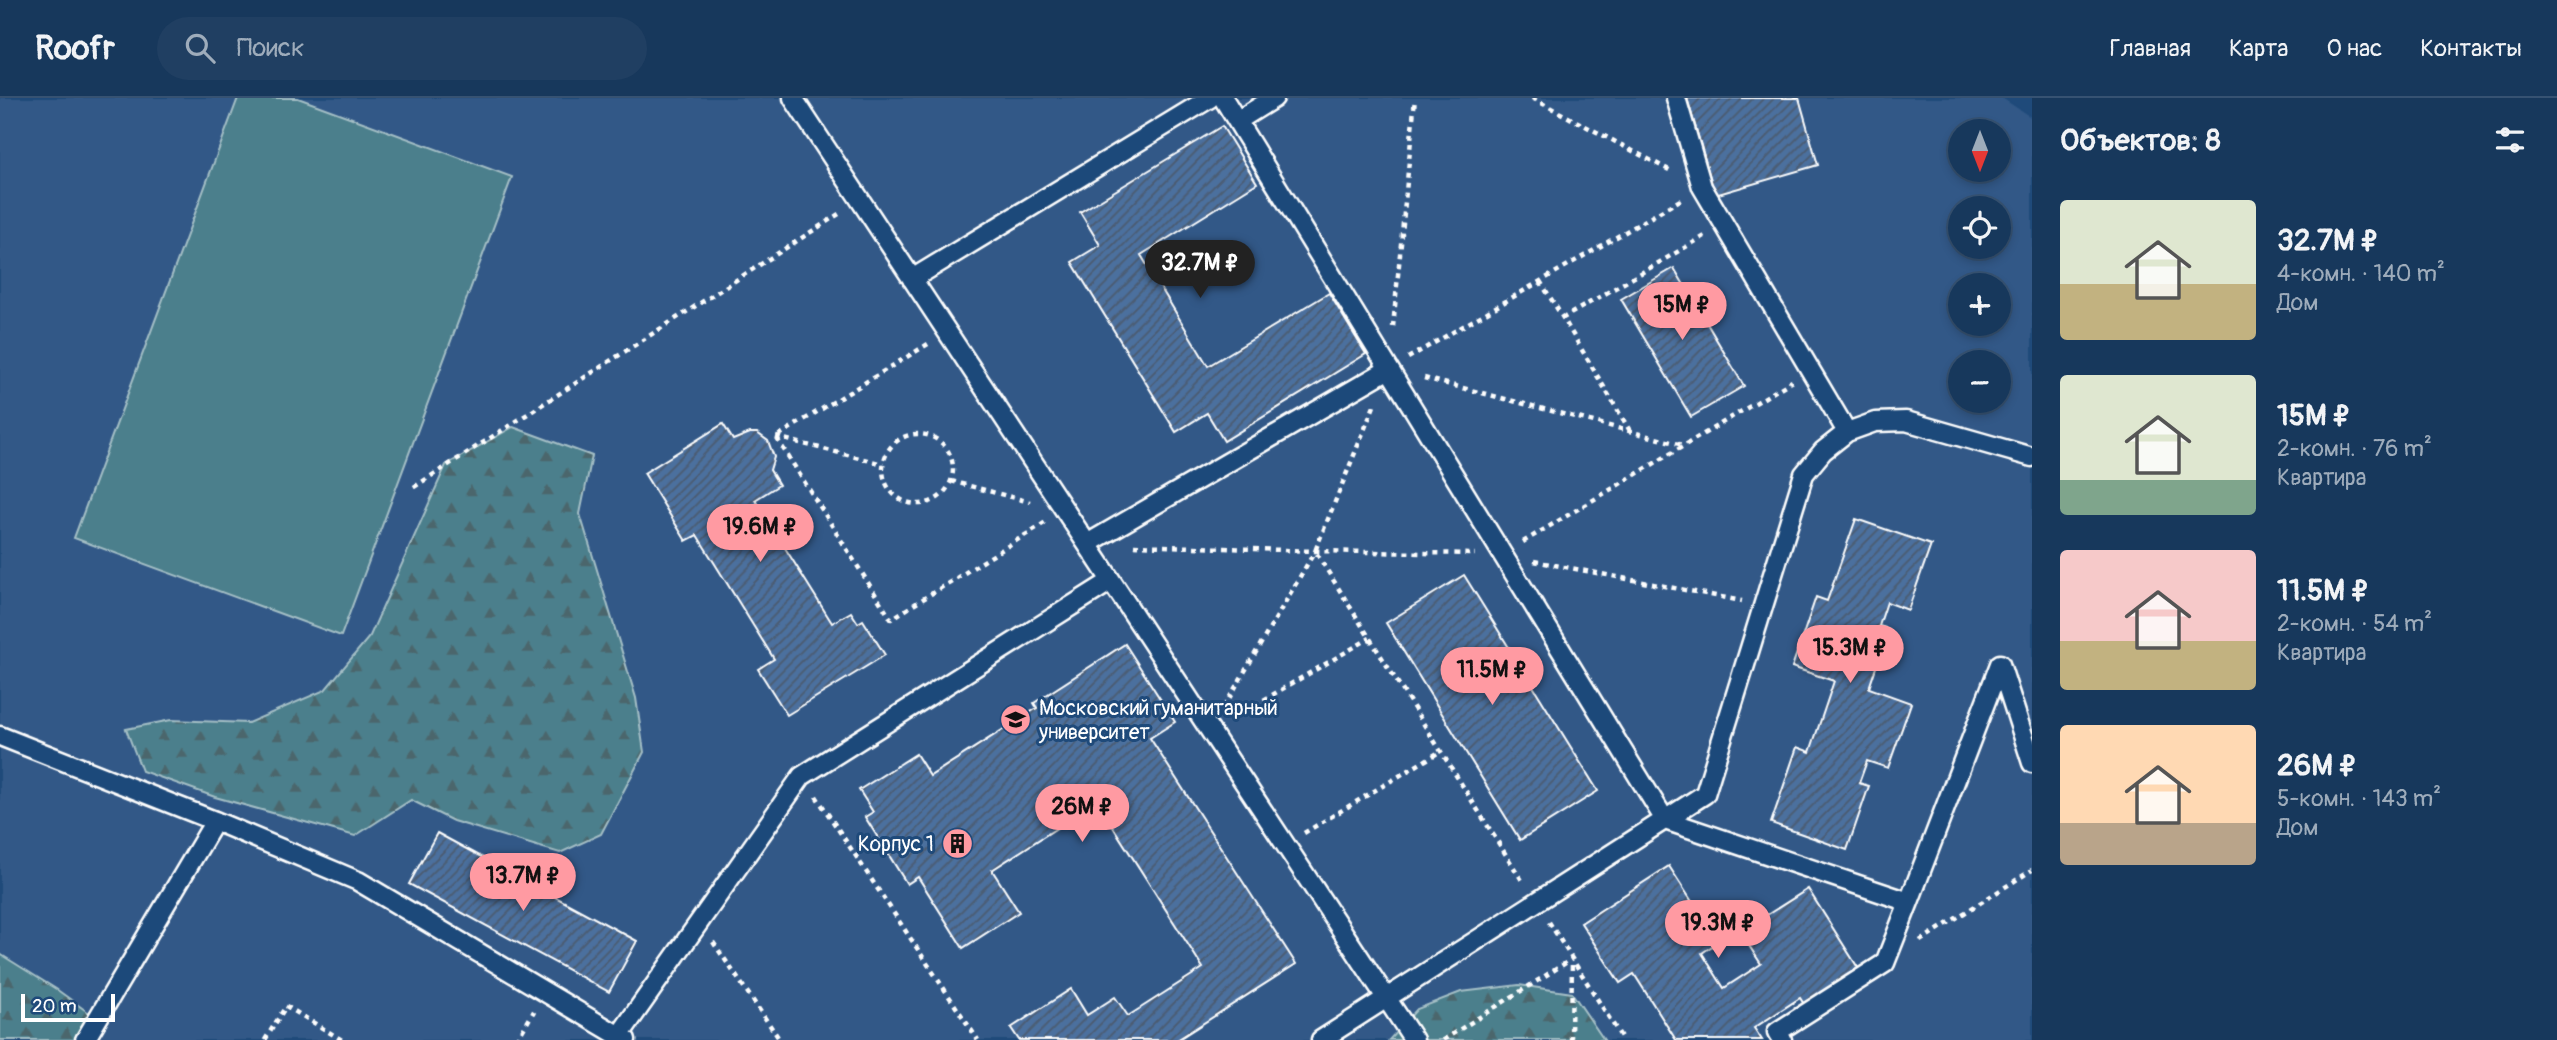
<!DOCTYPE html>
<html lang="ru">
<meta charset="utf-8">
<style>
:root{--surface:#17385c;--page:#203f62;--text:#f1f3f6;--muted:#9eacbb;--line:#365272;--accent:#ff9aa2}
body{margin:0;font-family:Pangolin,sans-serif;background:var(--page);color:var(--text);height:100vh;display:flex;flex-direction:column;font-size:26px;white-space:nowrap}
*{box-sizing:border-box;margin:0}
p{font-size:23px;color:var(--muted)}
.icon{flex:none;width:38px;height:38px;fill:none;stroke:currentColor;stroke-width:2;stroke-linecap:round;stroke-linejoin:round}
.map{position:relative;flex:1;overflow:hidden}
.sheet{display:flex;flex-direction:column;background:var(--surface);width:525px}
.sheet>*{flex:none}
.needle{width:46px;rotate:180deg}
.buttons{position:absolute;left:1948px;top:21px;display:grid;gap:14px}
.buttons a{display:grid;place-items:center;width:63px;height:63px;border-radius:50%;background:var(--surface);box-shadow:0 4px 10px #0003,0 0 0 2px var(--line);font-size:35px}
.scale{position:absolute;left:21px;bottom:18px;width:94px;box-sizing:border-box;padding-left:7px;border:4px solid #fff;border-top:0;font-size:19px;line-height:24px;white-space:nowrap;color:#fff;-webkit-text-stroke:5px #1f4a7a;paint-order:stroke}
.price{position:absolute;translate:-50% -60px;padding:0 16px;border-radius:24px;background:var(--accent);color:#111;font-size:23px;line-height:46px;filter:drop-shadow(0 2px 4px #0008)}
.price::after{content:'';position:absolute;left:50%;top:42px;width:21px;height:16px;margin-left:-10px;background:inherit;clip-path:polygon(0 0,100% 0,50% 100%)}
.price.current{background:#222;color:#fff}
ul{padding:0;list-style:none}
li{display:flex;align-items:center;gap:21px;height:175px;padding:0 28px}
li span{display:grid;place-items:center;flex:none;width:196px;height:140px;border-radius:7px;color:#555}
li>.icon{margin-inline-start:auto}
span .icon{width:84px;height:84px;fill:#fffc;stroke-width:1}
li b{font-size:30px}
h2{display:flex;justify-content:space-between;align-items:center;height:84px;padding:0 28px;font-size:30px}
header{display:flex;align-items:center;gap:42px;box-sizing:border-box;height:98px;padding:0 35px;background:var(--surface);border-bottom:2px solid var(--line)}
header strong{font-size:33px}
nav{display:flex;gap:38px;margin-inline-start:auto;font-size:24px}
.search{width:490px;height:63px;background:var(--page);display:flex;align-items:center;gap:18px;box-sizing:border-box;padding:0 24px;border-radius:38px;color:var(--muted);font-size:26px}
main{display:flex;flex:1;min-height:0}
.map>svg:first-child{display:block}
.built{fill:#305887;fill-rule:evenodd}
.green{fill:#4b7f8c;stroke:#a5bfc6;stroke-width:2}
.forest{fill:url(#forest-firs);stroke:#a5bfc6;stroke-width:2}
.building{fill:url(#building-hatch);stroke:#fff;stroke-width:2}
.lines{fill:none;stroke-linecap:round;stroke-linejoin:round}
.lane-casing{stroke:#fff;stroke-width:23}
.path{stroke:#fff;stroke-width:4.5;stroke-dasharray:5 5;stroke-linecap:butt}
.lane{stroke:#1f4a7a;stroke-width:18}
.labels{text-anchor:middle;stroke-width:6;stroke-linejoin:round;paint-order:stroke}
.poi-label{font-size:21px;fill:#fff;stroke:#1f4a7a;text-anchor:start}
</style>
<header>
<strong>Roofr</strong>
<div class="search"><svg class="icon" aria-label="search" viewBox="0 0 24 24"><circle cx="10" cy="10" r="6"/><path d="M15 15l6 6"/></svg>Поиск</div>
<nav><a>Главная</a><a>Карта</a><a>О нас</a><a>Контакты</a></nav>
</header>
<main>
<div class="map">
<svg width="2032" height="942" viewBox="0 0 2032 942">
<defs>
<pattern id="forest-firs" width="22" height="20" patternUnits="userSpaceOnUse" patternTransform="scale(1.75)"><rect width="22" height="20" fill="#4b7f8c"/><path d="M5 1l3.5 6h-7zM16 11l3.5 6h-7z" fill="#4c666c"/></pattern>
<pattern id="building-hatch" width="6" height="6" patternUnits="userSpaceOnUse" patternTransform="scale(1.75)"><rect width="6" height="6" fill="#4b6f9e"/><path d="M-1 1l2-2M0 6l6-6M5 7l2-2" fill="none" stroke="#4c5a6d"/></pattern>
</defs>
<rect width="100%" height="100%" fill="#1f4a7a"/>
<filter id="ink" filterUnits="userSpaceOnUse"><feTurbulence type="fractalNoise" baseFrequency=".0143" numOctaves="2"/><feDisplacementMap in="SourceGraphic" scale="14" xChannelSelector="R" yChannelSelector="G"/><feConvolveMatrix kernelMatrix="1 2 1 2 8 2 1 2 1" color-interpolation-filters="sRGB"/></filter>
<g filter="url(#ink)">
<path class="built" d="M0,0H2002L2032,20V942H0ZM1960,33H1998V72H1960ZM1960,110H1998V149H1960ZM1960,187H1998V226H1960ZM1960,264H1998V303H1960Z"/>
<path class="green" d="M238,0H298L512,79L341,538L74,440Z"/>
<path class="forest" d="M513,329L592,358L580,416L636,600L644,654L601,736L560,755L453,723L411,702L355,738L215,699L142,673L126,631L171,622L248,625L325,592L370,538L446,367Z
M0,856L56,891L96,920L83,942H0Z
M1519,887L1572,895L1604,942H1389L1417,911L1461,894Z"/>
<path class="building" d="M1687,0H1799L1818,67L1715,97Z
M1222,28L1257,85L1141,157L1208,268L1329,195L1366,256L1224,343L1207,315L1176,334L1072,164L1100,147L1080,114Z
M1674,170L1744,288L1691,319L1621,201Z
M723,326L733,342L750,335H757L768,343L774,359L770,372L779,387L755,402L832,525L851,514L858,525L863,522L885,557L787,617L758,571L774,561L697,437L686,443L644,375Z
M1856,421L1931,447L1908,512L1887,504L1879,528L1889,531L1869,590L1911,605L1888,670L1867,663L1859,685L1869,688L1847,752L1771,725L1797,649L1810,654L1834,583L1792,569L1816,499L1827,503Z
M1464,477L1598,693L1520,742L1386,525Z
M1125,546L1175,624L1150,640L1296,866L1177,942H1019L1011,930L1071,891L1087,917L1115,899L1128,918L1203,870L1097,704L992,772L1019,814L963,850L918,779L907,786L865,719L873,714L859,692L916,656L930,678L1037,610L1034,605Z
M437,735L637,843L609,894L409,786Z
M1669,768L1718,844L1702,855L1724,890L1761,866L1740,834L1808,791L1862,876L1807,911L1800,900L1754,930L1762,942H1676L1634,876L1620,885L1581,825Z"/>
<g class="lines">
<defs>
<path id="lane" d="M793,0L1414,942
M1223,0L1665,722L1909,804L2000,566L2032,665
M1676,0L1702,89L1847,334
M1237,23L1274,0
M912,181L1210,0
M1087,446L1389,271
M0,638L215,723L358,783L626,942
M619,938L802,678L1111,483
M85,942L215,723
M1321,942L1705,696L1804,376L1823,353L1847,334L1875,324L1906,323L2032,359
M1782,942L1777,934L1885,865L1909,804"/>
</defs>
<use href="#lane" class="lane-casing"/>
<path class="path" d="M1532,0L1673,74
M1540,183L1563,220
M1393,229L1415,0
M928,246L776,339L891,521L1046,424
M1408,260L1682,101
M1424,280L1683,347
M1374,308L1315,453L1523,784
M1630,333L1563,220L1705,138
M883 371a35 35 0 1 1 70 0a35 35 0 1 1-70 0Z
M776,339L883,366
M951,383L1030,404
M414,389L842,114
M1523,444L1792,283
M1134,447L1315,453
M1534,463L1742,503
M1224,609L1315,453L1475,456
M1229,622L1370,540
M816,698L978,942
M1304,735L1441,653
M1549,824L1623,942
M1920,843L2032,772
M713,844L780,942
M265,942L286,908L342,942
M517,942L534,913
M1443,942L1572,861
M1571,942L1572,862"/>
<use href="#lane" class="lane"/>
</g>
</g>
<defs>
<symbol id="university-disc" viewBox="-11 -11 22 22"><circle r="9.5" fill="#ff9aa2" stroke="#1f4a7a"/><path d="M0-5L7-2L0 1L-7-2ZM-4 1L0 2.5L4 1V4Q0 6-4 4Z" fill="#111"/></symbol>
<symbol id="building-disc" viewBox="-11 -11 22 22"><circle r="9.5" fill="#ff9aa2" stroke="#1f4a7a"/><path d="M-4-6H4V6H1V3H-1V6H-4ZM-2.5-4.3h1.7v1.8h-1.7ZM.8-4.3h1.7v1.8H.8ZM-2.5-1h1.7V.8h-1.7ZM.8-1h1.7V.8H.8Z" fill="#111"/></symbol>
</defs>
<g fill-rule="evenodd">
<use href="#university-disc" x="998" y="604" width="35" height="35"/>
<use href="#building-disc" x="940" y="728" width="35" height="35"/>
</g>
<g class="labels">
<g class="poi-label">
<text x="1039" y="617">Московский гуманитарный<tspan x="1039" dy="24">университет</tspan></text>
<text x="934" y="753" text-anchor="end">Корпус 1</text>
</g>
</g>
</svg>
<div class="buttons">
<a><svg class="needle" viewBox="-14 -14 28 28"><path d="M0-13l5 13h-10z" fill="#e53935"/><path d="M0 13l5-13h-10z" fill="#9eacbb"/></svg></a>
<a><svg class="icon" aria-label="locate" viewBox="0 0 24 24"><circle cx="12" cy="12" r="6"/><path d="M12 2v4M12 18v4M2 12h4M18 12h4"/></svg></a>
<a>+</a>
<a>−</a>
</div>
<div class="scale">20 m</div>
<b class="price current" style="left:1200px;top:202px">32.7M ₽</b>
<b class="price" style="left:1682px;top:244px">15M ₽</b>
<b class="price" style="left:760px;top:466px">19.6M ₽</b>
<b class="price" style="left:1850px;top:587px">15.3M ₽</b>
<b class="price" style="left:1492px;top:609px">11.5M ₽</b>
<b class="price" style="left:1082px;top:746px">26M ₽</b>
<b class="price" style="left:523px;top:815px">13.7M ₽</b>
<b class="price" style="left:1718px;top:862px">19.3M ₽</b>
</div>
<section class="sheet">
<h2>Объектов: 8<svg class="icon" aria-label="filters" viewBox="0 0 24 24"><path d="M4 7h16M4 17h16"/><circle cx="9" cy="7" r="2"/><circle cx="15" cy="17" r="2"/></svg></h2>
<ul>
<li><span style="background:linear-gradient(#dfe7d0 60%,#c2b280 0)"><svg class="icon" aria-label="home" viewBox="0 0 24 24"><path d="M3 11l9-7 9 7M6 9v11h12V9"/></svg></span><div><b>32.7M ₽</b><p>4-комн. · 140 m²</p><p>Дом</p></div></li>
<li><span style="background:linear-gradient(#dfe7d0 75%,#7fa58c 0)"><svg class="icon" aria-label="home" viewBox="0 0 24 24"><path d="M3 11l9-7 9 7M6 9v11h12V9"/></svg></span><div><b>15M ₽</b><p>2-комн. · 76 m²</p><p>Квартира</p></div></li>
<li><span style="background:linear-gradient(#f6c9c9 65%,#c2b280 0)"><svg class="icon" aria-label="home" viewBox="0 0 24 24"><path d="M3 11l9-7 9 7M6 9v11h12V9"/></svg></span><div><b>11.5M ₽</b><p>2-комн. · 54 m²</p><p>Квартира</p></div></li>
<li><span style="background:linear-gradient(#ffd9b3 70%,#b9a48a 0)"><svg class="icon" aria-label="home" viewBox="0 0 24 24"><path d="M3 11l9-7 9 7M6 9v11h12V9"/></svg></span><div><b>26M ₽</b><p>5-комн. · 143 m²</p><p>Дом</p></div></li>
</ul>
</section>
</main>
